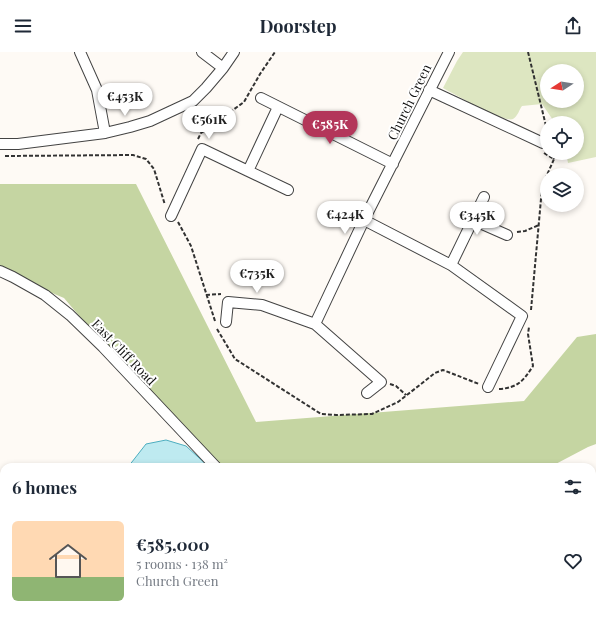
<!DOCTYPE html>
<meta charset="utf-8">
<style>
:root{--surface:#fff;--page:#f2f2f3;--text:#1f2937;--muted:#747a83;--line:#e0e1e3;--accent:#b3365a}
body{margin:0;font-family:"Playfair Display",serif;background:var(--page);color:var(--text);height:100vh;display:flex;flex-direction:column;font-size:15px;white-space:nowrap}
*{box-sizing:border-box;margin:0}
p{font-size:13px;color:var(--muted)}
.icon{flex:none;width:22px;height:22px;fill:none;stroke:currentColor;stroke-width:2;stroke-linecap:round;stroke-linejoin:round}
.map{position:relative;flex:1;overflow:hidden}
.panel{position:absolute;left:0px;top:411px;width:596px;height:156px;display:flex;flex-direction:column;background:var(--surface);border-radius:12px 12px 0 0;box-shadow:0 2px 6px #0003}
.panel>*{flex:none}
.needle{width:26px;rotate:258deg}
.fabs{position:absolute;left:540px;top:12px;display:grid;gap:8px}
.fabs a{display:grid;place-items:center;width:44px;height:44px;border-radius:50%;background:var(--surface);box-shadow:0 2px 6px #0003;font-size:20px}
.price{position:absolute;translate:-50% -34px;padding:0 9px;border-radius:14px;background:#fff;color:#222;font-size:13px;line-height:26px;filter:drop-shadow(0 1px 2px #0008)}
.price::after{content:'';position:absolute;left:50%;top:24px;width:12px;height:9px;margin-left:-6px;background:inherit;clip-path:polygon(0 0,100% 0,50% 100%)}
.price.selected{background:var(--accent);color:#fff}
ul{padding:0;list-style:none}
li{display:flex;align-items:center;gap:12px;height:100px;padding:0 12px}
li+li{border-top:1px solid var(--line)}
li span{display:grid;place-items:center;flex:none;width:112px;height:80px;border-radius:6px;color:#555}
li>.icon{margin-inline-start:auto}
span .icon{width:48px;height:48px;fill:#fffc;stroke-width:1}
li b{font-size:17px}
h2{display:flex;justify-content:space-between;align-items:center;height:48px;padding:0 12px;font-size:17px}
header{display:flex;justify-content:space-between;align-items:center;height:52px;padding:0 12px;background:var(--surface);font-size:18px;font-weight:700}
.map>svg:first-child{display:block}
.green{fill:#dde6c1;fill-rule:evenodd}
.forest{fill:#c5d5a2}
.water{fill:#beeaf0;stroke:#4daec0}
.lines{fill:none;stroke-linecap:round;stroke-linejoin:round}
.river{stroke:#beeaf0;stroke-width:21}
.minor-casing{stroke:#434343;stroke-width:12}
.tertiary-casing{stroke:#434343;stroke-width:14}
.secondary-casing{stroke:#323232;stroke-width:16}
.path{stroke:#323232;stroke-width:2;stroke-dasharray:4 2;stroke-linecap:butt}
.minor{stroke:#fff;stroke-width:10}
.tertiary{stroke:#fff;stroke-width:12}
.secondary{stroke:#f7e0b7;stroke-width:14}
.labels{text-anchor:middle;stroke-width:4;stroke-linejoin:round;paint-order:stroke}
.street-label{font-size:13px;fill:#101010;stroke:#fff}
</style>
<header><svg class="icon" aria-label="menu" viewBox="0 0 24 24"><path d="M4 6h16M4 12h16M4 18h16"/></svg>Doorstep<svg class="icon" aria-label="share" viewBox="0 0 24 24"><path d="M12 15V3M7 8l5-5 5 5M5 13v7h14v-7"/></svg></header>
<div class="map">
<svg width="596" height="567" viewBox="0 0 596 567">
<rect width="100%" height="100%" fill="#fefaf5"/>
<path class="green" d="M463,0H596V105L568,111L566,101H577V71H555L542,52L522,54C519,58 518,64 513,67C504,71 454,42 443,36L457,9ZM547,19H577V49H547Z"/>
<path class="forest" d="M0,132H136L256,370L524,349L577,285L596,282V392L588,395L550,415H231L211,410L136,331L64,246L0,219Z
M596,474V537L592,525V477Z
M0,513H4V563H158L165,567H0Z"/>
<path class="water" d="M166,388L186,394L209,415H128L146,392Z"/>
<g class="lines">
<path class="river" d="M0,485L4,484
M592,532L596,530"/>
<defs>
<path id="minor" d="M80,0L97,38L105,81
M202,0L223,16
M429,38L543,91
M261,46L393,112
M0,92H18L105,81L130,75L150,69L193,49L206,36L223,16L234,0
M248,119L278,55
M171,164L202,97L288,138
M364,168L451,213L522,264L488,335
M473,168L507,183
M451,213L484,145
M0,219L13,225L45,243L70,263L103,295L216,415
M226,270L228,250L262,253L315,272L381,330L367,341
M315,272L364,168L449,0"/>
<path id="tertiary" d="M592,461L596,459
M581,563L582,567"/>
<path id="secondary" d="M0,501L4,500
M186,563L192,567"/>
</defs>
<use href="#minor" class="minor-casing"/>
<use href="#tertiary" class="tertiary-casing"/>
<use href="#secondary" class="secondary-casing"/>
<path class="path" d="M528,0L547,78
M198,87L201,81L244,50L260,22L275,0
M544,101L554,107L547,123
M5,104L133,103L146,107L154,117L165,153
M554,107V101
M178,170L191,194L215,269
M517,180L525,179L539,173
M206,243L221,242
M531,258L542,136L547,123
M217,277L235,307L321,362L336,363L372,362L398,350L435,321L443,318L479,332
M390,332L396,334L406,343
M499,337C518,336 524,328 533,314L528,282L529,275"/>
<use href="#minor" class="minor"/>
<use href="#tertiary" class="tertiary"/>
<use href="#secondary" class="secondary"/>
</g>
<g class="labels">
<g class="street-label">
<text transform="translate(409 50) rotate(-64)" y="5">Church Green</text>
<text transform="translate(124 300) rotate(46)" y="5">East Cliff Road</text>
</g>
</g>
</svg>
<div class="fabs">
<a><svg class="needle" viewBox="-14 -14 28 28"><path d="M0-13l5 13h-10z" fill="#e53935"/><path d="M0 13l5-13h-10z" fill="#747a83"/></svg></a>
<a><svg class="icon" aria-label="locate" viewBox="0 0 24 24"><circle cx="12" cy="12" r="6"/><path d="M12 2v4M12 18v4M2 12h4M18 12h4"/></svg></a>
<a><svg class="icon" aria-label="layers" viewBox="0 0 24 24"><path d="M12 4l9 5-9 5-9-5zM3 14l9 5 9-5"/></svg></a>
</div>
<b class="price" style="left:125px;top:65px">€453K</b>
<b class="price" style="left:209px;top:88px">€561K</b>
<b class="price selected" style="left:330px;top:93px">€585K</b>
<b class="price" style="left:345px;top:183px">€424K</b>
<b class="price" style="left:477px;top:184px">€345K</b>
<b class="price" style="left:257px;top:242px">€735K</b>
<section class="panel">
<h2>6 homes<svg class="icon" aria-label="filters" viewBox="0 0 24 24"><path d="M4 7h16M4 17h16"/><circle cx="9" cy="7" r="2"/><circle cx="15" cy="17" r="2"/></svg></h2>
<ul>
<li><span style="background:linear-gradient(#ffd9b3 70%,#8fb573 0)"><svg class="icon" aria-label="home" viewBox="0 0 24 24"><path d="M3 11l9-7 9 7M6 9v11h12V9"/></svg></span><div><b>€585,000</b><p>5 rooms · 138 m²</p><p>Church Green</p></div><svg class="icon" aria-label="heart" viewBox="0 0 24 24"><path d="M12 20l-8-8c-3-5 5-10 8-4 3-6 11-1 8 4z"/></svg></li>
</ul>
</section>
</div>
